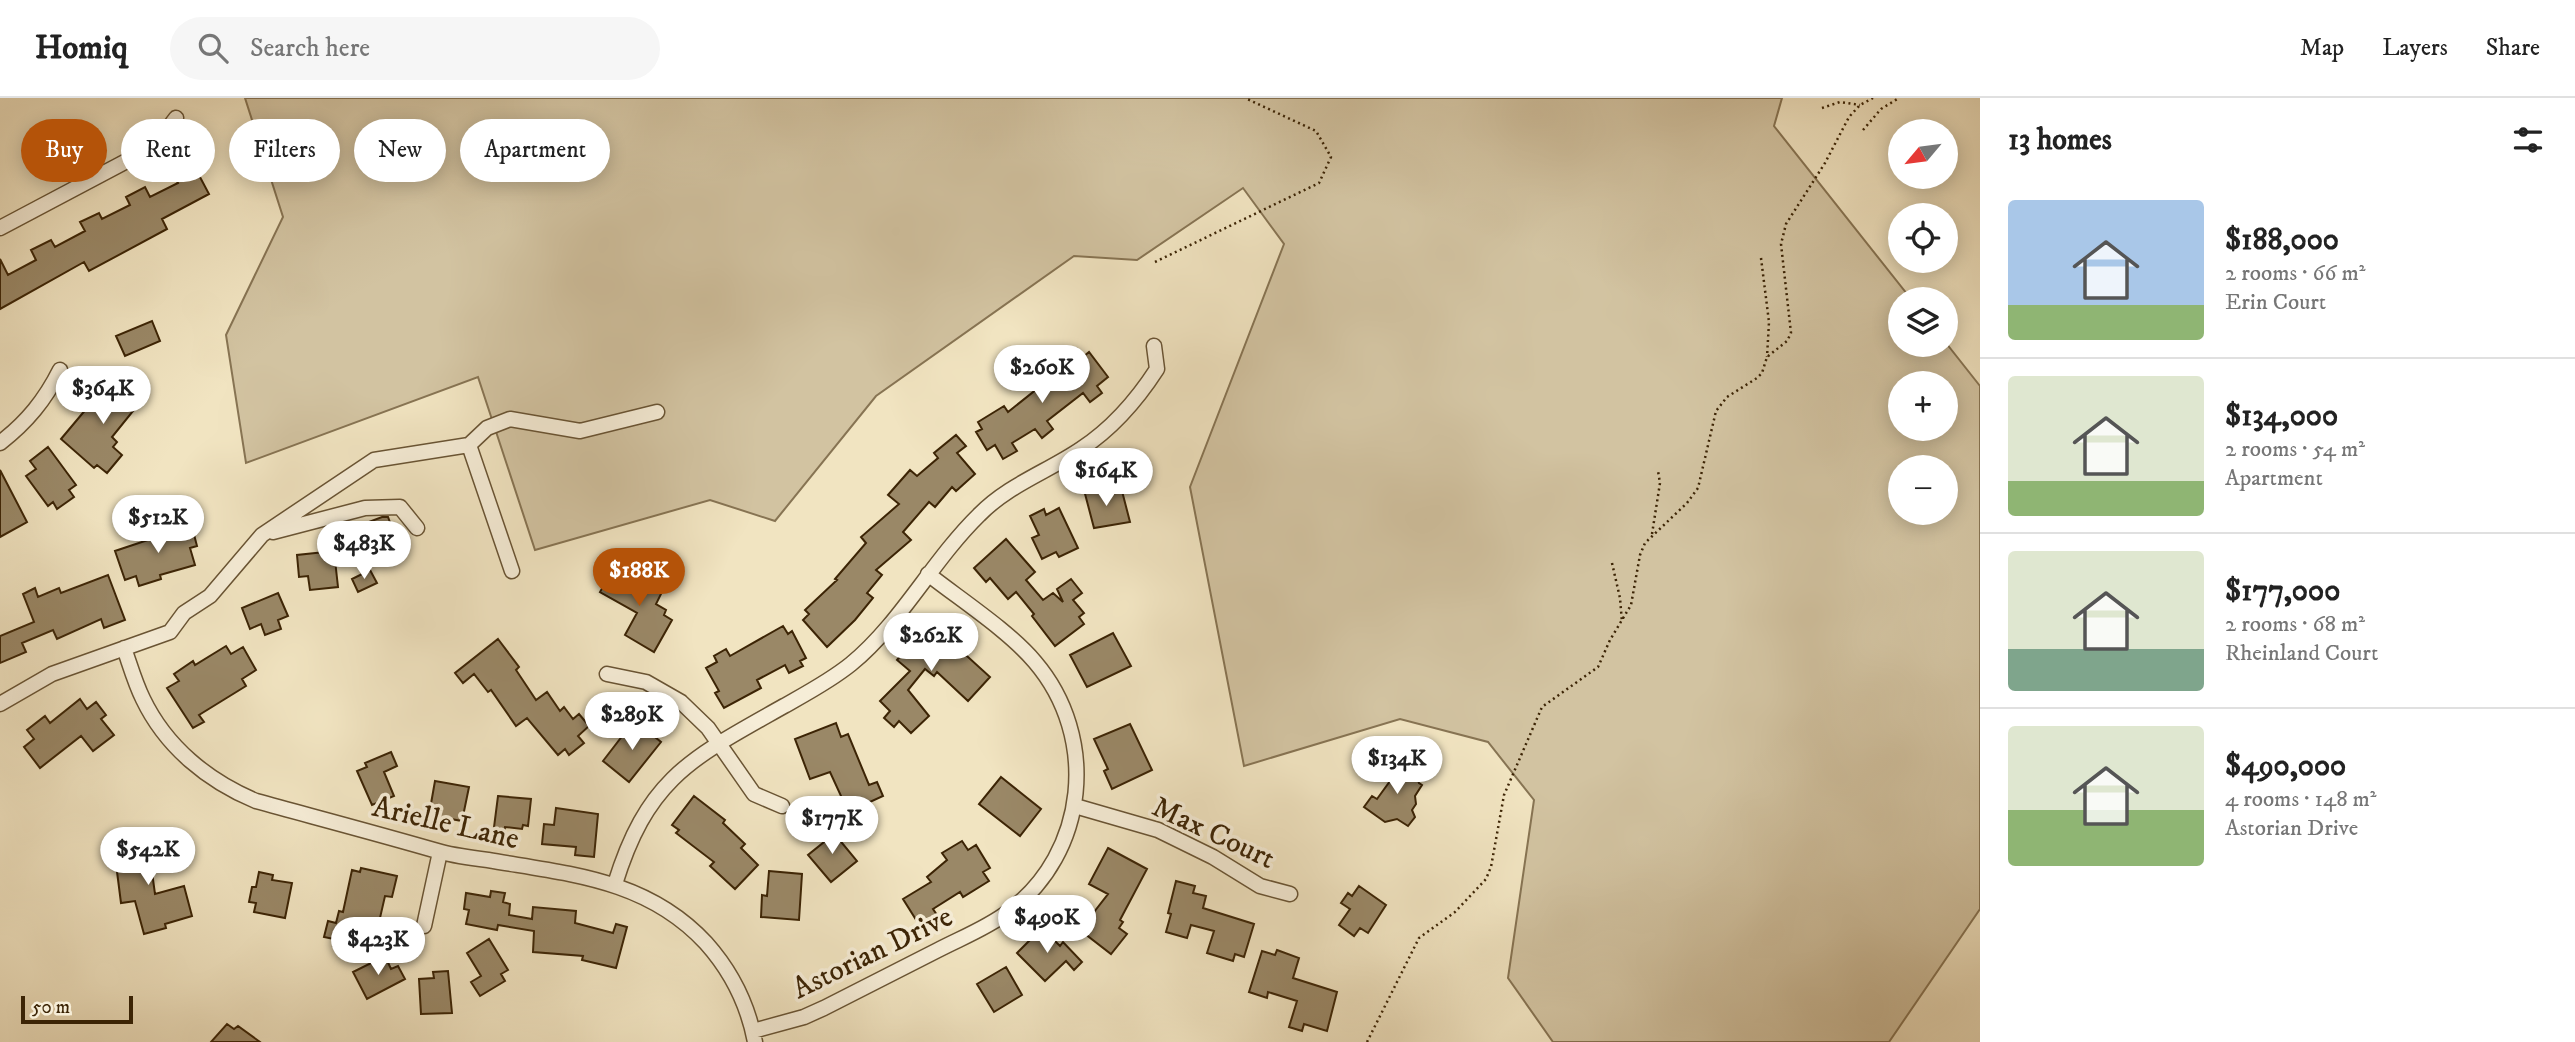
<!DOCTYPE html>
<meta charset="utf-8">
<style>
:root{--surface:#fff;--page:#f6f6f6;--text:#222;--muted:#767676;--line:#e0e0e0;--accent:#b45309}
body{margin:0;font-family:"IM FELL DW Pica",serif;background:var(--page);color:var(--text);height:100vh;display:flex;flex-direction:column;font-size:26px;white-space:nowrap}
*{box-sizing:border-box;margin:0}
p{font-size:23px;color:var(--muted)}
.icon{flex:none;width:38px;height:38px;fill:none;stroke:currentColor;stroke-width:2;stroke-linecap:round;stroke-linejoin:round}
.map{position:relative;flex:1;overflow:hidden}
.sheet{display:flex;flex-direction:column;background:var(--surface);width:595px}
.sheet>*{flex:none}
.banner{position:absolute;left:21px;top:21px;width:665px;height:63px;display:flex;gap:14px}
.needle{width:46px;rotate:241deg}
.buttons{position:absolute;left:1888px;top:21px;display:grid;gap:14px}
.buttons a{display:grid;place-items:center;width:70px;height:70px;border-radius:50%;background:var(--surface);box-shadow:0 4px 18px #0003;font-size:35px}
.scale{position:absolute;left:21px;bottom:18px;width:112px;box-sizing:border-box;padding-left:7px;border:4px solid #3c2405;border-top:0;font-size:19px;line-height:24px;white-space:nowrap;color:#3c2405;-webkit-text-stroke:5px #f6edd7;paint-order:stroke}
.price{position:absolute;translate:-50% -60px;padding:0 16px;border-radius:24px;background:#fff;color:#222;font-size:23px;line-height:46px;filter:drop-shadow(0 2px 4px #0008)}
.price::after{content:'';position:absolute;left:50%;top:42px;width:21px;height:16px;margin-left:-10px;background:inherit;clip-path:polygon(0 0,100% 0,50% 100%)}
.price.current{background:var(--accent);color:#fff}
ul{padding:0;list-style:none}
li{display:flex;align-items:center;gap:21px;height:175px;padding:0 28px}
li+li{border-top:2px solid var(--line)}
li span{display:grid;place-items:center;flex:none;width:196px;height:140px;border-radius:7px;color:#555}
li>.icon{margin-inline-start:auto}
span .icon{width:84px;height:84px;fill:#fffc;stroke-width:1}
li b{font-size:30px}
h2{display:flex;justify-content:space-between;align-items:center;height:84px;padding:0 28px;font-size:30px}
.chip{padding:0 24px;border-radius:32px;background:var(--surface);box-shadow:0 4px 18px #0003;font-size:24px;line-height:63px}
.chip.current{background:var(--accent);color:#fff}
header{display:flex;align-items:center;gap:42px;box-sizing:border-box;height:98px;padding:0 35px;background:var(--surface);border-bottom:2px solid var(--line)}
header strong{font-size:33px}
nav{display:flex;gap:38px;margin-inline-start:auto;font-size:24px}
.search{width:490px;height:63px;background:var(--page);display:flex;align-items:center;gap:18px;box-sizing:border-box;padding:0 24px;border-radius:38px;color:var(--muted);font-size:26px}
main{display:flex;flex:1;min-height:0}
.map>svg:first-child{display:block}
.green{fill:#d2c3a1;stroke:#877453;stroke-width:2;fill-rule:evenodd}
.building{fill:#9a8867;stroke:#3c2405;stroke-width:2}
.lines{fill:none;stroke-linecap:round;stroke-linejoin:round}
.street-casing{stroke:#695434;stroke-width:17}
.path{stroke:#3c2405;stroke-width:2.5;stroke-dasharray:2 3.5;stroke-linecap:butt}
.street{stroke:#f6edd7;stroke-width:14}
.labels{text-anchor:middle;stroke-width:7;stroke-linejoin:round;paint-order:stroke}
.street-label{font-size:30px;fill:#3c2405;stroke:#f6edd7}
</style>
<header>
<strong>Homiq</strong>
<div class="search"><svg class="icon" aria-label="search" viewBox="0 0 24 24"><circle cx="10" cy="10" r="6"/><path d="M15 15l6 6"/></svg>Search here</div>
<nav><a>Map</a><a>Layers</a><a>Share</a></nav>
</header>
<main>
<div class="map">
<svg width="1980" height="944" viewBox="0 0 1980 944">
<rect width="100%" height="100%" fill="#f1e4c1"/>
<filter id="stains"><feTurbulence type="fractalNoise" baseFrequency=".00286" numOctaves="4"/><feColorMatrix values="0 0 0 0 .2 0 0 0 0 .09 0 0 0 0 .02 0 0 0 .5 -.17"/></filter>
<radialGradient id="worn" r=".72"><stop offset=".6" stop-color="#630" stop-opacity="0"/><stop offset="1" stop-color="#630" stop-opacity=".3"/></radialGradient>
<path class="green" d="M245,0H1782L1774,28L1911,201H1900V247L1946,245L1980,288V811L1889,944H1553L1508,880L1534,702L1488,644L1400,621L1244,668L1190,389L1284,146L1243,90L1137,162L1074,158L876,298L775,423L710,402L535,452L478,279L246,365L226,237L283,119ZM1900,285H1946V331H1900ZM1900,369H1946V415H1900Z"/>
<path class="building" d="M192,64L209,96L162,121L167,131L89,173L84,164L0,211V161L8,177L36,162L31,152L51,142L55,149L85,133L80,124L99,115L102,121L130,107L126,99L145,89L150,99L178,85L173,75Z
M152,223L160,243L125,258L116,238Z
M1077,251L1083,259L1089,254L1108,279L1097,288L1102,295L1090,304L1083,295L1047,323L1053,331L1042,340L1035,331L1012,345L1017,353L1003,361L995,347L987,352L976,334L982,331L978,324L1004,308L1008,314L1047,283L1051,288L1069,275L1060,263Z
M127,283L146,297L112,339L117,344L113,349L122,357L107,375L97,367L94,370L61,341L108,285L119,294Z
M956,337L966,348L957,355L975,376L956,393L952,389L935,409L929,404L903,434L911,442L876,472L882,477L867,495L873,500L855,522L827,549L803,522L809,516L805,512L837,482L835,481L866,445L861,439L899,406L888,397L910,372L917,378L938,360L934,355Z
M48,349L76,387L69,392L74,399L57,411L53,404L48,408L26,378L36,371L30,363Z
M0,372L27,424L0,439Z
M1099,388L1102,399L1122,393L1130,424L1094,430L1084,392Z
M1059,410L1078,450L1059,459L1056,454L1042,461L1032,440L1039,437L1030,418L1044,411L1046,417Z
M382,419H388L395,438L353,454L345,433Z
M191,425L197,448L190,450L195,467L160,477L161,481L139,488L136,478L125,482L115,453L163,437L161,433Z
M1006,441L1035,474L1026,482L1043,502L1053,495L1063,504L1057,491L1071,481L1082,495L1073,502L1084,515L1079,519L1084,526L1055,548L1032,518L1034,516L1016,494L1008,501L990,480L986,484L974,470Z
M334,453L338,489L310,492L308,478L299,479L297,457Z
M614,469L661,496L656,506L666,512L664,517L672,522L654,554L625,537L637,515L600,494Z
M370,472L377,485L358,494L352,481Z
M108,477L125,522L104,530L101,521L57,541L53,532L22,545L26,554L0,565V538L34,524L23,496L35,490L38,499L59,490L61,495Z
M278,495L288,518L278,522L281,531L265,537L261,526L250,531L242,510Z
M927,518L960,546L957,549L990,579L968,603L937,574L934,578L925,571L908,592L929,618L911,635L899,623L894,629L884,620L890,613L880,603L910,573L897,562L918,537L914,533Z
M783,528L788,536L792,533L806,560L800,563L803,568L789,575L785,567L757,582L761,590L724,610L715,595L719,593L706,570L717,564L714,558L726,551L730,558Z
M1113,535L1131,568L1087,589L1070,557Z
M498,541L519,569L516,572L536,602L547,594L560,613L564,609L573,621L579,616L589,628L578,638L584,645L569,657L565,651L558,657L527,620L516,628L491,592L488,594L474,576L463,585L455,575Z
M226,548L231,556L243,549L256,572L242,581L246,588L199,617L204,624L193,630L167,590L179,583L174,576L193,563L195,567Z
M80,601L87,611L96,604L106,617L101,621L114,637L93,653L81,638L40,670L24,649L34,641L27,632L45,618L50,625Z
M836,625L841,639L848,636L869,687L877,684L883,698L861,708L864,716L852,722L830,674L810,681L795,641Z
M639,626L661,644L629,684L603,663L630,628L635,632Z
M1130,626L1152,672L1112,691L1104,673L1108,671L1094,641Z
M391,654L397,668L384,674L394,698L372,707L357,673L367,669L365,665Z
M1413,665L1419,685L1422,687L1415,698L1416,706L1412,712L1415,719L1408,728L1397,721L1385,724L1364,709L1372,698L1377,701L1390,683L1387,672Z
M1001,679L1041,711L1020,738L979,706Z
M435,683L469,689L462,723L429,717Z
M498,698L531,701L528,728L523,727L522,731L505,729L504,738L493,737Z
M694,698L725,722L723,725L745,746L741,750L758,767L735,791L710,768L714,764L676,735L679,732L672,727Z
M556,710L598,716L594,759L575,757L576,749L542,746L544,726L554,727Z
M828,728L857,763L831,784L808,757L824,744L818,736Z
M138,740L139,750L158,747L160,766L151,767L155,796L184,788L192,818L165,826L166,830L144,836L135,803L121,805L114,750L122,749L121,742Z
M962,743L968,752L976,747L990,770L983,774L989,783L963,799L960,794L933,811L937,817L920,828L903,801L931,784L927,779L947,762L942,755Z
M1108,750L1147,771L1120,822L1123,824L1119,830L1127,836L1111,856L1080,832L1108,796L1089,786Z
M361,770L397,778L392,799L385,798L377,833L370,832L365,855L333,848L334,841L324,839L328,823L336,825L339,813L343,814L352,772L360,774Z
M769,773L802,776L799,822L761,819L762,797L767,798Z
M259,774L273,777L272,782L292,785L285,820L254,814L256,805L249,804L252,789H256Z
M1176,783L1195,788L1193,795L1206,798L1203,810L1254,826L1244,859L1235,856L1233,863L1207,855L1214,833L1191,827L1187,840L1166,834L1171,816L1168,815Z
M1359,788L1386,807L1368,835L1360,830L1354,838L1339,827L1350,811L1341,805L1348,795L1352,798Z
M491,793L505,795L503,804L510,806L509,817L532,821L533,809L576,813L575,825L613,835L616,826L627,829L616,870L582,862L583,858L533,854L534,833L498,827L497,832L466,826L469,812L464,811L466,795L490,799Z
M1042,830L1060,848L1063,844L1082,864L1074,872L1066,863L1045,883L1017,855Z
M489,841L508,872L501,876L505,883L480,898L471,884L481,878L467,855Z
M1277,852L1299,860L1293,880L1337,894L1327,933L1304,926L1302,933L1289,929L1297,903L1268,894L1267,900L1249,894L1262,853L1275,857Z
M385,858L391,871L398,868L405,881L367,901L353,874Z
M1006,869L1022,897L994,914L977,886Z
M448,873L452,915L421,916L419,881L434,880L433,874Z
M227,926L234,931L238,928L260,944H211Z"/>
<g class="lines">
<defs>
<path id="street" d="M0,130L155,48L176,20
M0,345C27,324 45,302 60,272
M469,347L512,473
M273,434L365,410L400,409L417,430
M124,550C130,567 135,585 143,601C166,649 208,683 256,703C318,720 379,736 441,754C456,758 472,760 488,762C569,776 647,781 706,845C731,873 748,907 755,944
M607,576L646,584L681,604L708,630L754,696L782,708
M0,606L52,576L170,534L184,515L210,498L262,437L374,362L469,347L487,330L510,321L580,333L657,314
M1075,708L1158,732L1213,759L1260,788L1290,796
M615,786C648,679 692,660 784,608C807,595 830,583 851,566C901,525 932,463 979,417C1008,387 1047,374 1081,351C1113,330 1137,302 1157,271L1154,248
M424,828L440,754
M753,933L804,919L824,910C862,891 900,871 938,852C961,840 987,830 1008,814C1088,755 1099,639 1035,564C1009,533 961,502 928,476"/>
</defs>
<use href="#street" class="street-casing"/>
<path class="path" d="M1822,10L1840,4L1860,7
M1863,32L1881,11L1899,0
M1761,160L1769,224L1767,259
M1155,164L1319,85L1331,59L1316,33L1245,0
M1652,436L1660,385L1658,373
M1612,465L1620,500L1622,524
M1367,944L1419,840L1455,814L1486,781L1491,769L1504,697L1542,609L1598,569L1610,542L1631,507L1640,457L1645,445L1687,405L1698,390L1716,313L1727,299L1757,280L1762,275L1767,259L1787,243L1791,235L1781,146L1786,126L1825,65L1849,19L1860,7L1873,0"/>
<use href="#street" class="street"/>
</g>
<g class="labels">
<g class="street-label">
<text transform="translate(446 724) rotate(13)" y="10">Arielle Lane</text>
<text transform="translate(1214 734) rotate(25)" y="10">Max Court</text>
<text transform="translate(872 854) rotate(-26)" y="10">Astorian Drive</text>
</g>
</g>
<rect width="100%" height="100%" filter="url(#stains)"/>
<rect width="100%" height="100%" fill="url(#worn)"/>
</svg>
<div class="buttons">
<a><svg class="needle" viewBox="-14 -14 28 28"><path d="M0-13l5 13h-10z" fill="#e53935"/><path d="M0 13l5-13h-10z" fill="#767676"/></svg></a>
<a><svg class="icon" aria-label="locate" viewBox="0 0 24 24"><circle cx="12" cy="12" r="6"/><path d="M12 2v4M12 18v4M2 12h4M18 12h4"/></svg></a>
<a><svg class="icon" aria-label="layers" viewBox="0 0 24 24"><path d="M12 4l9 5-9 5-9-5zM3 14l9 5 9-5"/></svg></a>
<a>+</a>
<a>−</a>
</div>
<div class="scale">50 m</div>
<b class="price" style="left:1042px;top:307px">$260K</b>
<b class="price" style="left:103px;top:328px">$364K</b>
<b class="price" style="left:1106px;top:410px">$164K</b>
<b class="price" style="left:158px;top:457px">$512K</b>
<b class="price" style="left:364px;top:483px">$483K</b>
<b class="price current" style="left:639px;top:510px">$188K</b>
<b class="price" style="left:931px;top:575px">$262K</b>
<b class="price" style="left:632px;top:654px">$289K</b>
<b class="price" style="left:1397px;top:698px">$134K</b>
<b class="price" style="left:832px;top:758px">$177K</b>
<b class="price" style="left:148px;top:789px">$542K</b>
<b class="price" style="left:1047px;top:857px">$490K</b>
<b class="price" style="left:378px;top:879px">$423K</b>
<div class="banner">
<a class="chip current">Buy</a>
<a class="chip">Rent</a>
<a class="chip">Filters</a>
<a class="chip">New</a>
<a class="chip">Apartment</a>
</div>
</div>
<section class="sheet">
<h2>13 homes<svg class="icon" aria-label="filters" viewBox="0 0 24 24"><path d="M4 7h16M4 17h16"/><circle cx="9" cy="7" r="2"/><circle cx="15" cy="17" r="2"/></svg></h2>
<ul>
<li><span style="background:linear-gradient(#a9c7e8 75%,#8fb573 0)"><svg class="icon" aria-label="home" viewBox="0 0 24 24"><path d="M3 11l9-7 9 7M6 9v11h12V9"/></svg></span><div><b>$188,000</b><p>2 rooms · 66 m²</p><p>Erin Court</p></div></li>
<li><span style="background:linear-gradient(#dfe7d0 75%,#8fb573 0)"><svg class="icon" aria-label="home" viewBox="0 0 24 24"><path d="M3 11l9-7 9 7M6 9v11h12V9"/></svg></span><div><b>$134,000</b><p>2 rooms · 54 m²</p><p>Apartment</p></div></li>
<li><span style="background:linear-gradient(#dfe7d0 70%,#7fa58c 0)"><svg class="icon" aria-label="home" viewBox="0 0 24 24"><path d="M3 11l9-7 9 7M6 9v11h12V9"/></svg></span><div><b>$177,000</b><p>2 rooms · 68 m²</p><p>Rheinland Court</p></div></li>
<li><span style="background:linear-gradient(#dfe7d0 60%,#8fb573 0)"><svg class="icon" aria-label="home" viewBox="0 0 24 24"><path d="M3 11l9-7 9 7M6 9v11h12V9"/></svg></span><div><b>$490,000</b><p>4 rooms · 148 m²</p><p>Astorian Drive</p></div></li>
</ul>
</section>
</main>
